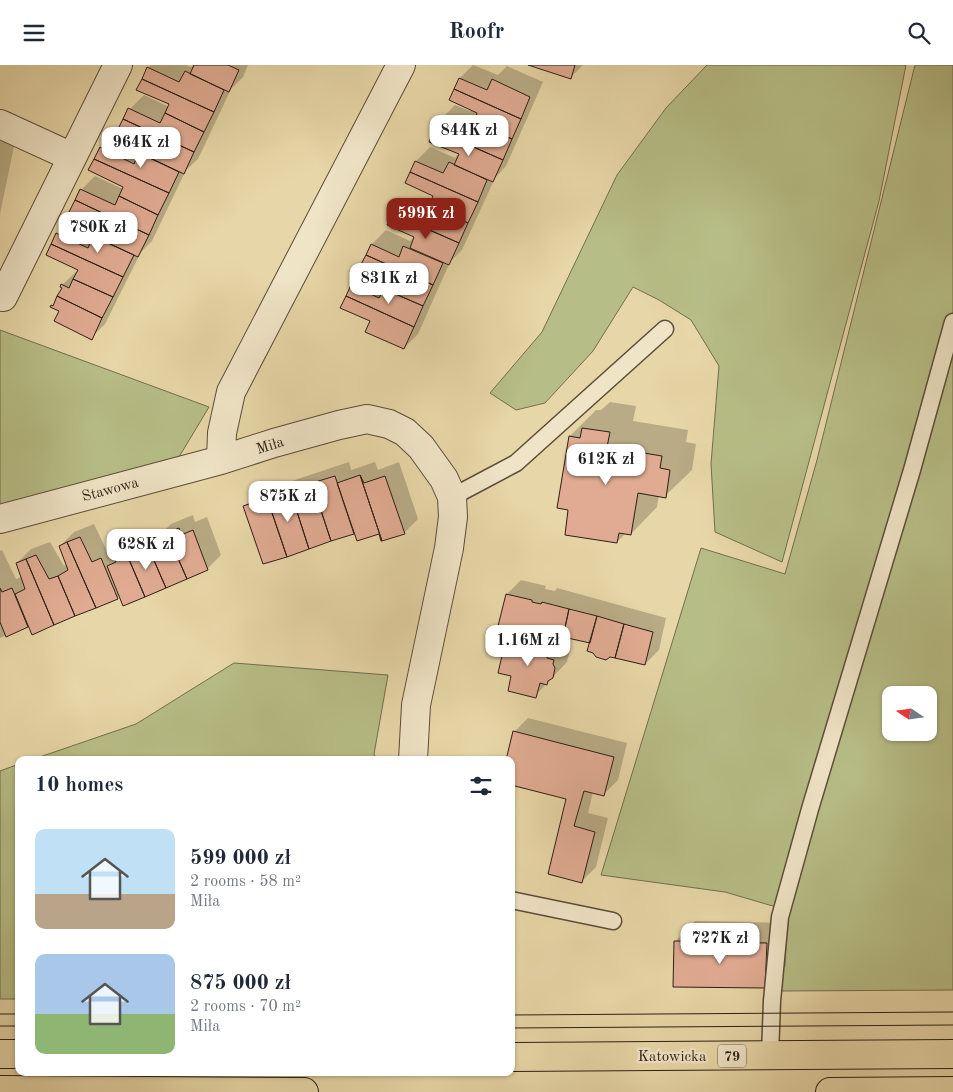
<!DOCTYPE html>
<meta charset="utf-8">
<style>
:root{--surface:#fff;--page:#f6f6f7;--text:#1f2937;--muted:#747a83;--accent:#8f2418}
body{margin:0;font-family:"Old Standard TT",serif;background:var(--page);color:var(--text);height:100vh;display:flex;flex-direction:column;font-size:19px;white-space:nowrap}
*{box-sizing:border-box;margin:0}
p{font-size:16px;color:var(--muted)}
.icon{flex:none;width:28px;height:28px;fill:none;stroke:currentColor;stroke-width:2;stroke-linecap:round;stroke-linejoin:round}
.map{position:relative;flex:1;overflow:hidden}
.sheet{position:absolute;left:15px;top:691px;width:500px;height:320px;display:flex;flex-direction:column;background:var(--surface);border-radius:10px;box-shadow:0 1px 4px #0004}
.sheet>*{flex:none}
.needle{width:32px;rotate:283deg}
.fabs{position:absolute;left:882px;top:621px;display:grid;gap:10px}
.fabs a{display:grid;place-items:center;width:55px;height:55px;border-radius:10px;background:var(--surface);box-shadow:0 1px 4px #0004;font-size:25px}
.price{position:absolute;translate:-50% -42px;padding:0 11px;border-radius:10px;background:#fff;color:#222;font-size:16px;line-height:32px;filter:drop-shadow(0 1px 2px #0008)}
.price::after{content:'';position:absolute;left:50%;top:30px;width:15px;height:11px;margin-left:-8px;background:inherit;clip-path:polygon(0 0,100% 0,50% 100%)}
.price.active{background:var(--accent);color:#fff}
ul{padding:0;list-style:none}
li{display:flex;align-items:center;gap:15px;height:125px;padding:0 20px}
li span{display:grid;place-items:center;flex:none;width:140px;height:100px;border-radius:10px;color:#555}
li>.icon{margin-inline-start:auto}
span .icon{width:60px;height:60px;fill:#fffc;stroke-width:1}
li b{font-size:21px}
h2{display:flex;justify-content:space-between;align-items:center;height:60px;padding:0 20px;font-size:21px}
header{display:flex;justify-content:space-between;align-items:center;height:65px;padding:0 20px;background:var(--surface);font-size:22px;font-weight:700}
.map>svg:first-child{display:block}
.green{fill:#b7bd86;stroke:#726e4e;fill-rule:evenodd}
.shadow{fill:#0003}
.building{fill:#e0ab92;stroke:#2d1e15}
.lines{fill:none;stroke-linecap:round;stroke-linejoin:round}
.service-casing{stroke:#5c4c3a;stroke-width:19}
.minor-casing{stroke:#5c4c3a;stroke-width:30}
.primary-casing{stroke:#2d1e15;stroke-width:30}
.service{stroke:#efe4c6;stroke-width:16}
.minor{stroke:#efe4c6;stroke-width:28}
.primary{stroke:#e7d6a7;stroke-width:28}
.tram{stroke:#2d1e15;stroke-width:1}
.labels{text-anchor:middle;stroke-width:4.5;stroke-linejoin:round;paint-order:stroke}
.shield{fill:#efe4c6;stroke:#67594a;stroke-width:1}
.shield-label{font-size:14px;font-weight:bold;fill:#2d1e15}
.street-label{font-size:15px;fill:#2d1e15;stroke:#efe4c6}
</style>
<header><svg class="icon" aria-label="menu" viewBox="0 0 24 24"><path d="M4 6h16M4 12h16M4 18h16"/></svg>Roofr<svg class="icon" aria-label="search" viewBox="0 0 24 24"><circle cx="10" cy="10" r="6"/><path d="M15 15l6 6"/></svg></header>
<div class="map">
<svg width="953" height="1027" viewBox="0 0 953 1027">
<rect width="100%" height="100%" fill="#e7d6a7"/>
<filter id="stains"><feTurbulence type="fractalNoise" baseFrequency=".004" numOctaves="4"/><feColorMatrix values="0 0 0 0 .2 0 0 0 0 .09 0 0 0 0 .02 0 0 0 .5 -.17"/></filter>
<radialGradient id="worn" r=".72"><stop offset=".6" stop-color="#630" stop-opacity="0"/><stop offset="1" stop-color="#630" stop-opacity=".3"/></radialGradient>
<path class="green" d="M707,0H906L879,136L782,497L715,467L711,399L719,301L691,255L659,235L633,222L593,286L545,338L516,345L490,328L542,267L617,110L666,43Z
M915,0H953V925L780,926L788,859L776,842L725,827L601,810L701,483L785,509L817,395ZM891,630H929V668H891Z
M0,265L209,342L179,392L0,440Z
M234,598L388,610L374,689L377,695H31L136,659Z
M19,699V934H0V706Z"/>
<path class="shadow" d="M151,0H186L191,2L193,0H248L243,12L231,24L198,94L186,105L152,176L141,187L105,259L91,273L60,246L63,222L62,220L79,204L57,169L71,155L99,167L104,162L81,125L95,111L123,124L125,122L101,83L115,69L145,84L149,79L119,65L130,44L144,30L169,42L171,39L148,3Z
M473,0L498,10L507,1L543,17L506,101L495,113L462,185L450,197L418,269L404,283L371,256L352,221L366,207L388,217L390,214L362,201L372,179L386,165L410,176L415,171L393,149L407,135L423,143L435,130L407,118L416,96L430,82L455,93L459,88L441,54L455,40L470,46L471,44L460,13Z
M529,0H583L570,13Z
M0,53L19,57L0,149Z
M610,337L636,341L633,356L688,365L686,377L696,379L692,405L665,431L659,430L657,442L631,469L626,468L617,477L570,444V371L596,345H601Z
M349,397L351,405L375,397L378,405L399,397L418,454L404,468L355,467L264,498L245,441L259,427Z
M193,450L195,457L207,452L221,490L207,504L120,530L117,533L30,560L0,573V486L2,485L16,514L22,512L17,498L31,484L50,477L64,501L67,499L60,481L74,467L94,459L106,484L115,480L118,487L129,477L151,467L154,475L157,473L171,459Z
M521,515L546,521L545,524L555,526L557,523L666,553L659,585L645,599L590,577L563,570L561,579L567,581L566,584L569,589L567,597L535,631L513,610L505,583L519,569L507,529Z
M528,653L627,678L618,715L604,729L593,727L588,748L608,753L596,802L582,816L567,733L511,695H507L514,667Z
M695,856L787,858L786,901L765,922L675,877Z"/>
<path class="building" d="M194,0H228L239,5L229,27L190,9Z
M528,0H575L571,14Z
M147,2L179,17L185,6L224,25L214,47L142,14Z
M459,13L487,25L492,14L530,32L521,54L454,24Z
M142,14L214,47L204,67L165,48L169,39L136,25Z
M454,24L521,54L512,74L473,57L477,48L449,35Z
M128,43L160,58L165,48L204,67L194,87L123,54Z
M440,53L469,66L473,57L512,74L503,95L435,65Z
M123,54L194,87L184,109L144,90L149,81L117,66Z
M435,65L503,95L493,117L454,100L459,89L429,77Z
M100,82L134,99L139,88L179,107L169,128L94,94Z
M94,94L169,128L158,150L119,131L123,122L88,105Z
M415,96L443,108L449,97L487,115L478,137L410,107Z
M410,107L478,137L468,158L429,140L433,131L405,118Z
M80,124L115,140L119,131L158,150L149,170L75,135Z
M75,135L149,170L138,192L99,174L104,163L69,147Z
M429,140L468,158L459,178L413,158L418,146L425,149Z
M392,148L459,178L449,200L410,183L414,172L387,160Z
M56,168L88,183L93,171L134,190L123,212L51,179Z
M51,179L123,212L113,232L73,214L78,205L46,190Z
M371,179L399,192L403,181L443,198L433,220L366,190Z
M366,190L433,220L423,241L384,224L388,214L360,201Z
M73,214L113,232L102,253L57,231L62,223L60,222L61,219L69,223Z
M351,220L379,233L384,224L423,241L414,262L346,231Z
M57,231L102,253L92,275L54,256L59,246L50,242L51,240L53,241Z
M346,231L414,262L404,284L365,267L370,256L340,243Z
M582,363L610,367L607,382L662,391L660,403L670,405L666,433L638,428L631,470L619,468L617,478L565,470L568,445L557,443L569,371L580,373Z
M360,410L382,476H381L379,469L357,476L337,418Z
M360,410L364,418L385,411L405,469L382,476Z
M335,411L354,469L331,476L312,418Z
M312,418L331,476L309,484L290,425Z
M290,425L309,484L287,492L267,433Z
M267,433L287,492L263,499L243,441Z
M179,463L181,470L193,465L208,505L187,514L167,468Z
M167,468L187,514L166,523L149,484L159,479L156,473Z
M80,472L92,497L101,493L118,534L96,543L67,477Z
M67,477L96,543L75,551L58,511L68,505L59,481Z
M137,481L140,488L149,484L166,523L145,532L125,485Z
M125,485L145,532L123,541L107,501L116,497L113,490Z
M36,490L49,514L58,511L75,551L54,560L26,494Z
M26,494L54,560L32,570L15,529L25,524L16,498Z
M0,523L2,527L12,523L28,562L6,572L0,557Z
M506,529L532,535V537L541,539L542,537L569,544L563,572L553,569L551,578L497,565Z
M569,544L597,551L590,578L563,572Z
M597,551L624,559L615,593L610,592L606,595L596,592L593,588L587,586Z
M624,559L653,567L645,600L615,593Z
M523,571L551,578L547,593L554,595L553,599L555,603L553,613L548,616L547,620L540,618L536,633L508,626L511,611L498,608L504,582L519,586Z
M513,666L614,692L604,731L584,726L574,761L595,767L582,818L548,809L566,734L511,720V695H506Z
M674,876L767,878L765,923L673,922Z"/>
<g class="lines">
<defs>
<path id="service" d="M452,432L516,398L665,264
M511,835L613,856
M770,990L772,936L780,852L810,744L912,405L953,257"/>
<path id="minor" d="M0,59L72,92
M3,232L118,0
M221,395L222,368L231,327L401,0
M0,454L221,395L274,378L339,360L367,354L389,359L405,367L421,382L444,414L452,432L453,452L449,483L416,640L413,695"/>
<path id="primary" d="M0,989H19
M511,992L953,989
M0,1025L304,1027
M830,1027L953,1026"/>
</defs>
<use href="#service" class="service-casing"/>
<use href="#minor" class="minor-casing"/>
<use href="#primary" class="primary-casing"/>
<use href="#service" class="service"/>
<use href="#minor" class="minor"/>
<use href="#primary" class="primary"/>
<path class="tram" d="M0,949H19
M511,950L953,947
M0,961H19
M511,963L953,960"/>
</g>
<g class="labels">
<rect class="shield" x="718" y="979.5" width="28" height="23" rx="4"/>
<g class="shield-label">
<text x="732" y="996">79</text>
</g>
<g class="street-label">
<text transform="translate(270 380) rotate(-17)" y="5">Miła</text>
<text transform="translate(110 424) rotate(-15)" y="5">Stawowa</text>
<text x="672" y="996">Katowicka</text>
</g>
</g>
<rect width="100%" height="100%" filter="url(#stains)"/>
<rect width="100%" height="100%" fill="url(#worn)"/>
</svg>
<div class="fabs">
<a><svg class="needle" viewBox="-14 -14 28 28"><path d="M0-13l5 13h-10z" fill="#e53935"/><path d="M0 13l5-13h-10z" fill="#747a83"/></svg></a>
</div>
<b class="price" style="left:469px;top:92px">844K zł</b>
<b class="price" style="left:141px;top:104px">964K zł</b>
<b class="price active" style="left:426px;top:175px">599K zł</b>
<b class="price" style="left:98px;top:189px">780K zł</b>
<b class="price" style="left:389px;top:240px">831K zł</b>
<b class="price" style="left:606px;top:421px">612K zł</b>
<b class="price" style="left:288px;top:458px">875K zł</b>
<b class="price" style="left:146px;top:506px">628K zł</b>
<b class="price" style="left:528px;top:602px">1.16M zł</b>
<b class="price" style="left:720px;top:900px">727K zł</b>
<section class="sheet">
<h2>10 homes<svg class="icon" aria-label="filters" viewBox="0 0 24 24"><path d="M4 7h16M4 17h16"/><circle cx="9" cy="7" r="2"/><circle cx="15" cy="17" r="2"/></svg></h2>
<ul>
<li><span style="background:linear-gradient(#bfe0f5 65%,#b9a48a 0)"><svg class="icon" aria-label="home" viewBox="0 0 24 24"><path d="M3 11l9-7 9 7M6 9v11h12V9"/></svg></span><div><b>599 000 zł</b><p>2 rooms · 58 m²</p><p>Miła</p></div></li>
<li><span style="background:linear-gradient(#a9c7e8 60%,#8fb573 0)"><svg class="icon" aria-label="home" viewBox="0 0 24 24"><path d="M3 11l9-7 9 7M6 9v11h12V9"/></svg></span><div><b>875 000 zł</b><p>2 rooms · 70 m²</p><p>Miła</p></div></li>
</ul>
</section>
</div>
